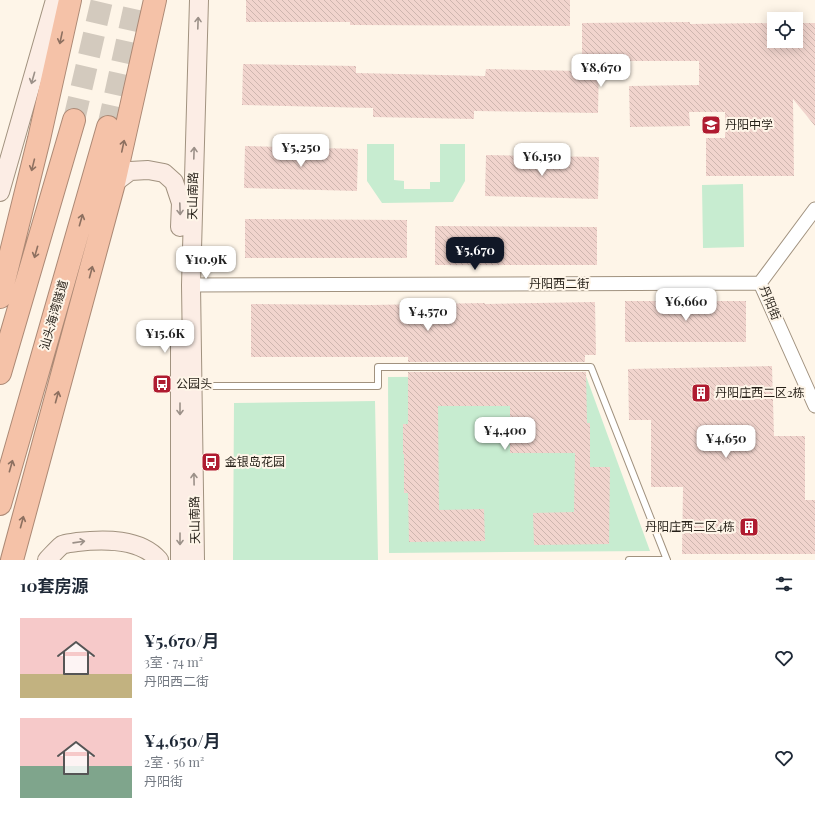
<!DOCTYPE html>
<html lang="zh">
<meta charset="utf-8">
<style>
:root{--surface:#fff;--page:#f2f2f3;--text:#1f2937;--muted:#747a83;--accent:#111827}
body{margin:0;font-family:"Playfair Display","Noto Sans SC",serif;background:var(--page);color:var(--text);height:100vh;display:flex;flex-direction:column;font-size:15px;white-space:nowrap}
*{box-sizing:border-box;margin:0}
p{font-size:13px;color:var(--muted)}
.icon{flex:none;width:22px;height:22px;fill:none;stroke:currentColor;stroke-width:2;stroke-linecap:round;stroke-linejoin:round}
.map{position:relative;height:560px;overflow:hidden}
.details{display:flex;flex-direction:column;background:var(--surface);flex:1}
.details>*{flex:none}
.controls{position:absolute;left:767px;top:12px;display:grid;gap:8px}
.controls a{display:grid;place-items:center;width:36px;height:36px;border-radius:0px;background:var(--surface);box-shadow:0 2px 10px #0003;font-size:20px}
.price{position:absolute;translate:-50% -34px;padding:0 9px;border-radius:8px;background:#fff;color:#222;font-size:13px;line-height:26px;filter:drop-shadow(0 1px 2px #0008)}
.price::after{content:'';position:absolute;left:50%;top:24px;width:12px;height:9px;margin-left:-6px;background:inherit;clip-path:polygon(0 0,100% 0,50% 100%)}
.price.active{background:var(--accent);color:#fff}
ul{padding:0;list-style:none}
li{display:flex;align-items:center;gap:12px;height:100px;padding:0 20px}
li span{display:grid;place-items:center;flex:none;width:112px;height:80px;border-radius:0px;color:#555}
li>.icon{margin-inline-start:auto}
span .icon{width:48px;height:48px;fill:#fffc;stroke-width:1}
li b{font-size:17px}
h2{display:flex;justify-content:space-between;align-items:center;height:48px;padding:0 20px;font-size:17px}
.map>svg:first-child{display:block}
.green{fill:#c7ecd0}
.building{fill:url(#building-back-hatch)}
.lines{fill:none;stroke-linecap:round;stroke-linejoin:round}
.highway-tunnel{stroke:#d3cabe;stroke-width:22;stroke-dasharray:22 11;stroke-linecap:butt}
.lane-casing{stroke:#a1927f;stroke-width:8}
.street-casing{stroke:#a1927f;stroke-width:15}
.secondary-casing{stroke:#a1927f;stroke-width:20}
.highway-casing{stroke:#ac8975;stroke-width:24}
.lane{stroke:#fff;stroke-width:6}
.street{stroke:#fff;stroke-width:13}
.secondary{stroke:#fcede5;stroke-width:18}
.highway{stroke:#f5c2a8;stroke-width:22}
.oneway{stroke:#9b9088}
.oneway2{stroke:#8d7060}
.labels{text-anchor:middle;stroke-width:4;stroke-linejoin:round;paint-order:stroke}
.poi-label{font-size:12px;fill:#251f17;stroke:#fef5e8;text-anchor:start}
.street-label{font-size:12px;fill:#251f17;stroke:#fef5e8}
</style>
<div class="map">
<svg width="815" height="560" viewBox="0 0 815 560">
<defs>
<pattern id="building-back-hatch" width="6" height="6" patternUnits="userSpaceOnUse"><rect width="6" height="6" fill="#f1d4cd"/><path d="M-1 5l2 2M0 0l6 6M5-1l2 2" fill="none" stroke="#ceb6af"/></pattern>
</defs>
<rect width="100%" height="100%" fill="#fef5e8"/>
<path class="green" d="M367,144H394V180L404,181V189H430V182H440V144H465V181L453,202L382,203L367,181Z
M743,184L744,247L703,248L702,185Z
M586,376L650,551L389,553L388,377Z
M375,401L378,560H233L234,403Z"/>
<path class="building" d="M246,0H570V26L350,25V22H246Z
M690,22V24L774,23V41H796V23H815V126L793,99L794,176H706V138H725V112H689L690,126L630,127L629,86L699,85V61H599L598,113L474,111V119L373,117V108L242,105L243,64L356,66V73L485,76L486,69L582,71V23Z
M245,146L358,149L357,191L244,188Z
M486,155L599,157L598,199L485,196Z
M245,219L407,220V258H245Z
M435,226L597,227V265H435Z
M625,301H746V342H625Z
M595,302L596,355H585V362H408V357H251V304L370,305L485,303V304Z
M772,366L774,436H805V500H815V554H682L683,487H651V420H629L628,369Z
M408,372H586L587,423H590V467H610L609,544L534,545L533,513L574,512L575,453H510V406H438L439,510L484,509L485,541L409,542L408,493H404V454H403V424H408Z"/>
<g class="lines">
<path class="highway-tunnel" d="M74,120L102,0
M108,127L136,0"/>
<defs>
<path id="lane" d="M193,386H378V367H591L667,560
M629,560H667"/>
<path id="street" d="M815,209L760,283L815,406
M191,285L760,283"/>
<path id="secondary" d="M114,183L130,171L148,170L164,173L174,182L181,203L180,227
M0,192L55,0
M180,344V560
M47,560C52,555 57,549 62,545C66,543 73,543 77,542C104,539 140,538 159,560
M195,560L191,285L199,0"/>
<path id="highway" d="M0,297L39,139L70,0
M0,373L74,120
M0,504L108,127
M12,560L114,183L155,0"/>
</defs>
<use href="#lane" class="lane-casing"/>
<use href="#street" class="street-casing"/>
<use href="#secondary" class="secondary-casing"/>
<use href="#highway" class="highway-casing"/>
<use href="#lane" class="lane"/>
<use href="#street" class="street"/>
<use href="#secondary" class="secondary"/>
<use href="#highway" class="highway"/>
</g>
<defs><path id="oneway-shaft" d="M-6 0H5M1.5-3L5.5 0L1.5 3" fill="none" stroke-width="1.6" stroke-linecap="round" stroke-linejoin="round"/></defs>
<g class="oneway">
<use href="#oneway-shaft" transform="translate(198 23) rotate(-88)"/>
<use href="#oneway-shaft" transform="translate(33 78) rotate(106)"/>
<use href="#oneway-shaft" transform="translate(194 153) rotate(-88)"/>
<use href="#oneway-shaft" transform="translate(180 209) rotate(88)"/>
<use href="#oneway-shaft" transform="translate(180 409) rotate(90)"/>
<use href="#oneway-shaft" transform="translate(194 479) rotate(-91)"/>
<use href="#oneway-shaft" transform="translate(180 539) rotate(90)"/>
<use href="#oneway-shaft" transform="translate(79 542) rotate(-8)"/>
</g>
<g class="oneway2">
<use href="#oneway-shaft" transform="translate(61 38) rotate(102)"/>
<use href="#oneway-shaft" transform="translate(123 146) rotate(-78)"/>
<use href="#oneway-shaft" transform="translate(33 165) rotate(104)"/>
<use href="#oneway-shaft" transform="translate(81 220) rotate(-74)"/>
<use href="#oneway-shaft" transform="translate(36 252) rotate(106)"/>
<use href="#oneway-shaft" transform="translate(91 272) rotate(-75)"/>
<use href="#oneway-shaft" transform="translate(57 397) rotate(-75)"/>
<use href="#oneway-shaft" transform="translate(11 466) rotate(-74)"/>
<use href="#oneway-shaft" transform="translate(22 522) rotate(-75)"/>
</g>
<defs>
<symbol id="school-square" viewBox="-11 -11 22 22"><rect x="-9" y="-9" width="18" height="18" rx="4" fill="#af1b30" stroke="#fef5e8"/><path d="M0-5L7-2L0 1L-7-2ZM-4 1L0 2.5L4 1V4Q0 6-4 4Z" fill="#fff"/></symbol>
<symbol id="bus-square" viewBox="-11 -11 22 22"><rect x="-9" y="-9" width="18" height="18" rx="4" fill="#af1b30" stroke="#fef5e8"/><path d="M-5-6H5V4H4V6H2V4H-2V6H-4V4H-5ZM-3.5-4V0h7V-4ZM-3.5 1.2v1.5H-2V1.2ZM2 1.2v1.5H3.5V1.2Z" fill="#fff"/></symbol>
<symbol id="building-square" viewBox="-11 -11 22 22"><rect x="-9" y="-9" width="18" height="18" rx="4" fill="#af1b30" stroke="#fef5e8"/><path d="M-4-6H4V6H1V3H-1V6H-4ZM-2.5-4.3h1.7v1.8h-1.7ZM.8-4.3h1.7v1.8H.8ZM-2.5-1h1.7V.8h-1.7ZM.8-1h1.7V.8H.8Z" fill="#fff"/></symbol>
</defs>
<g fill-rule="evenodd">
<use href="#school-square" x="700" y="114" width="22" height="22"/>
<use href="#bus-square" x="151" y="373" width="22" height="22"/>
<use href="#building-square" x="690" y="382" width="22" height="22"/>
<use href="#bus-square" x="200" y="451" width="22" height="22"/>
<use href="#building-square" x="738" y="516" width="22" height="22"/>
</g>
<g class="labels">
<g class="poi-label">
<text x="725" y="129">丹阳中学</text>
<text x="176" y="388">公园头</text>
<text x="715" y="397">丹阳庄西二区2栋</text>
<text x="225" y="466">金银岛花园</text>
<text x="735" y="531" text-anchor="end">丹阳庄西二区4栋</text>
</g>
<g class="street-label">
<text transform="translate(193 196) rotate(-89)" y="4">天山南路</text>
<text x="559" y="288">丹阳西二街</text>
<text transform="translate(770 303) rotate(68)" y="4">丹阳街</text>
<text transform="translate(54 315) rotate(-74)" y="4">汕头海湾隧道</text>
<text transform="translate(195 520) rotate(-91)" y="4">天山南路</text>
</g>
</g>
</svg>
<div class="controls">
<a><svg class="icon" aria-label="locate" viewBox="0 0 24 24"><circle cx="12" cy="12" r="6"/><path d="M12 2v4M12 18v4M2 12h4M18 12h4"/></svg></a>
</div>
<b class="price" style="left:601px;top:88px">¥8,670</b>
<b class="price" style="left:301px;top:168px">¥5,250</b>
<b class="price" style="left:542px;top:177px">¥6,150</b>
<b class="price active" style="left:475px;top:271px">¥5,670</b>
<b class="price" style="left:206px;top:280px">¥10.9K</b>
<b class="price" style="left:686px;top:322px">¥6,660</b>
<b class="price" style="left:428px;top:332px">¥4,570</b>
<b class="price" style="left:165px;top:354px">¥15.6K</b>
<b class="price" style="left:505px;top:451px">¥4,400</b>
<b class="price" style="left:726px;top:459px">¥4,650</b>
</div>
<section class="details">
<h2>10套房源<svg class="icon" aria-label="filters" viewBox="0 0 24 24"><path d="M4 7h16M4 17h16"/><circle cx="9" cy="7" r="2"/><circle cx="15" cy="17" r="2"/></svg></h2>
<ul>
<li><span style="background:linear-gradient(#f6c9c9 70%,#c2b280 0)"><svg class="icon" aria-label="home" viewBox="0 0 24 24"><path d="M3 11l9-7 9 7M6 9v11h12V9"/></svg></span><div><b>¥5,670/月</b><p>3室 · 74 m²</p><p>丹阳西二街</p></div><svg class="icon" aria-label="heart" viewBox="0 0 24 24"><path d="M12 20l-8-8c-3-5 5-10 8-4 3-6 11-1 8 4z"/></svg></li>
<li><span style="background:linear-gradient(#f6c9c9 60%,#7fa58c 0)"><svg class="icon" aria-label="home" viewBox="0 0 24 24"><path d="M3 11l9-7 9 7M6 9v11h12V9"/></svg></span><div><b>¥4,650/月</b><p>2室 · 56 m²</p><p>丹阳街</p></div><svg class="icon" aria-label="heart" viewBox="0 0 24 24"><path d="M12 20l-8-8c-3-5 5-10 8-4 3-6 11-1 8 4z"/></svg></li>
</ul>
</section>
